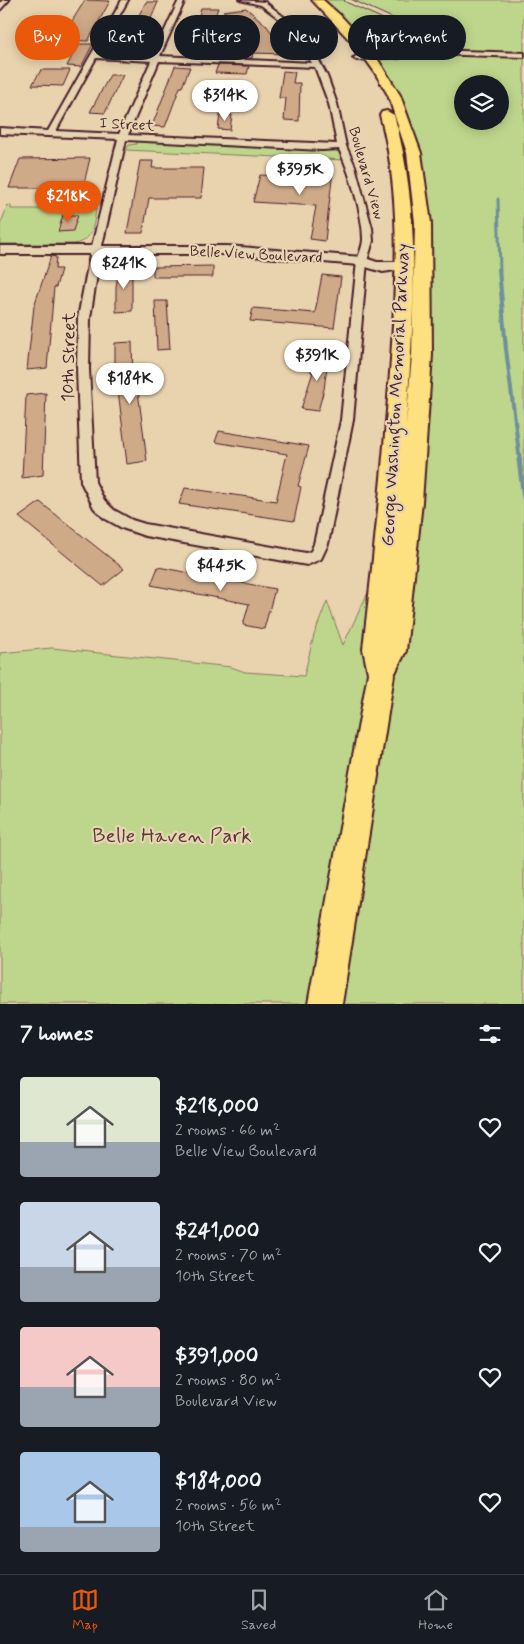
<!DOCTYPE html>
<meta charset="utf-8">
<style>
:root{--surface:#171b24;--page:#20242c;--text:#f1f3f6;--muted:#9ea1a6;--line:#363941;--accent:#ea580c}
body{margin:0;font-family:Mynerve,sans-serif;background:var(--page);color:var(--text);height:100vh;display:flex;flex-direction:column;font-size:19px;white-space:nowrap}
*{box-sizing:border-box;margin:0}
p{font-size:16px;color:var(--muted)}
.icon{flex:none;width:28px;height:28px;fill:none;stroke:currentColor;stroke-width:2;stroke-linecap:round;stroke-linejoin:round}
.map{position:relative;height:1004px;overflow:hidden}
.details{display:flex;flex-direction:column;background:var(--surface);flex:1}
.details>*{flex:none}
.guide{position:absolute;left:15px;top:15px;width:495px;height:45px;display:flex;gap:10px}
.buttons{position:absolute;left:454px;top:75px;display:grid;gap:10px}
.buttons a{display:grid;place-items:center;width:55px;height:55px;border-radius:50%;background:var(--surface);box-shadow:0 2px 12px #0003;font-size:25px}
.price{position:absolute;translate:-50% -42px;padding:0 11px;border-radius:18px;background:#fff;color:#222;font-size:16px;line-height:32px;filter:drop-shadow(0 1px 2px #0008)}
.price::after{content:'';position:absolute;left:50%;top:30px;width:15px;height:11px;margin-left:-8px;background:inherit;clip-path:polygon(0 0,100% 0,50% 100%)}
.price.active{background:var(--accent);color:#fff}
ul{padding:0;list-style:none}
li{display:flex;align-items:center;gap:15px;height:125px;padding:0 20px}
li span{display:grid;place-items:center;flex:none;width:140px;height:100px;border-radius:5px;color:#555}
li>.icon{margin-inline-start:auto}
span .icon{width:60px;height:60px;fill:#fffc;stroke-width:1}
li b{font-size:21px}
h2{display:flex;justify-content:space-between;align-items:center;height:60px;padding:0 20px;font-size:21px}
.pill{padding:0 18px;border-radius:22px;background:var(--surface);box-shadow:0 2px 12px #0003;font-size:18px;line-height:45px}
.pill.active{background:var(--accent);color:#fff}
.tab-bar{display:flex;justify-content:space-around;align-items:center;height:70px;border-top:1px solid var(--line);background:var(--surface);font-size:14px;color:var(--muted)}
.tab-bar a{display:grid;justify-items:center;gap:2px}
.tab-bar .active{color:var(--accent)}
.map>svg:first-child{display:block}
.green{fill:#bed68c;stroke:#847a5c;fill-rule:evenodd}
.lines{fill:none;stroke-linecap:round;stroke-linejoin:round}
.stream-far2{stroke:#708f9a;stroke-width:3}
.stream-far1{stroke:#708f9a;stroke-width:4}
.stream{stroke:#708f9a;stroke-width:5}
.building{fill:#cfaa89;stroke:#4a1f2b}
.service-casing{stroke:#4a1f2b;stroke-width:5.5}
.minor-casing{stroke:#4a1f2b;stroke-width:4}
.secondary-casing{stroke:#4a1f2b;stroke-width:4}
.primary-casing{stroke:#4a1f2b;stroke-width:4}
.service{stroke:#e7d5b2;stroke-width:4}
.minor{fill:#e7d5b2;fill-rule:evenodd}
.secondary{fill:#e7d5b2;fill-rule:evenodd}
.primary{fill:#fde080;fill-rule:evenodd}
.labels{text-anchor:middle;stroke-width:4.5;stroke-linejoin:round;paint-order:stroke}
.far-street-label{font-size:15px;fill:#4a1f2b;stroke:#e7d5b2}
.street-label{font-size:18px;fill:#4a1f2b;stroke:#e7d5b2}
.near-park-label{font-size:21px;fill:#5b3a3a;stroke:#e7d5b2}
</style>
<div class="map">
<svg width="524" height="1004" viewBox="0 0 524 1004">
<rect width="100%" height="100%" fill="#e9d3af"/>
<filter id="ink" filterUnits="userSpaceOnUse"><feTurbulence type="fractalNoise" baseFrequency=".02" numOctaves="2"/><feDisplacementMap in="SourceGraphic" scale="10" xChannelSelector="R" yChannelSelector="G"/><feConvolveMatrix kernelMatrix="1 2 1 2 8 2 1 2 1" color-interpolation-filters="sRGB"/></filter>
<g filter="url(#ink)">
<path class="green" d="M316,0H524V1004H0V653L52,648L231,667L245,672L304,676L314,635L327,601L343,645L411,502L421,159L399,93L370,57ZM462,84H500V121H462Z
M149,141L332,150L339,152L344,160L126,150L129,145L137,144L136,142Z
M64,204L97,205C93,223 95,240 74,244H0V225L8,205L11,206V209H61L65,206Z"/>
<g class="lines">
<path class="stream-far2" d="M498,199L500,271"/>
<path class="stream-far1" d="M499,269L506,349L520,461"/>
<path class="stream" d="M519,460L524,498"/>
</g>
<path class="building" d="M85,0L110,1L88,41L63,40L71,26H69Z
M146,2H158L141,42L136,49L122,48L130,28H132Z
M201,8H218L211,27H203L201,35H188L193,22L197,23Z
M246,8L266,25L287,54L253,53L252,58L221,57L226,44H233L246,23L223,11Z
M78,44H93L81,67L67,66Z
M218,65L249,66L247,74L215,73Z
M175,66L190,67L182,87H180L165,127L152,126Z
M41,70H70L63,86L32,85Z
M283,71L295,72L293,83H300L299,121L284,120L286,98H279Z
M110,75H123L105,113L90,112Z
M220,115H232L230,130L218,129Z
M90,158L83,188H9L20,159Z
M140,161H153L152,168H204L201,198H149L143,233H127Z
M318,170H333L325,241L310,239L316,206L253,202L260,175L318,178Z
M63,215H78L73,231L58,232Z
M51,256L56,257L55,269H61L56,287H54L47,368L27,370L34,306Z
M213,266V277H153V267Z
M120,267H132V311L116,312V286Z
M322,275L341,277L334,328L250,321L253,308L315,313Z
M155,301H167L170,349L157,350Z
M132,342L133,383H137L147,461L127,464L115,365V343Z
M314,351L329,352L324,389L318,411L301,409L313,372H311Z
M46,393L43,475L22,478L26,395Z
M219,431L309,446L298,486L301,487L294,521L179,504L185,488L276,501L287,454L215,442Z
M40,502L124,569L103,586L19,517Z
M158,567L275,589L264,629L243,625L249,604L151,585Z"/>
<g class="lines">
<defs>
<path id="service" d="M347,0L420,33L426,39L431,52"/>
<path id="minor" d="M3,0H9L0,10V3Z
M122,0H128L98,54L153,56L179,0H185L160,56L312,63L285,23L261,5L240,0L265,2L289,21L316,55L327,76L337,104L346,146L355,166L372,228L373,241L367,261L353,420L328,544L321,559L307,565L145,536L122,528L104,518L94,508L81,482L77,369L78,318L91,250L118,139L0,134V128L48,131ZM96,58L151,61L119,134L56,131ZM159,61L315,67L329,104L337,144L128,135ZM126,140L322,150L339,149C349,171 363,214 363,239C363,246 359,254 357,261L341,420L314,544L311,551L306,553L145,524L132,520L114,510L104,500L95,482L89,369L90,318L101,250Z
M431,50L524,53V57L431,54L357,60L353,58L357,56Z"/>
<path id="secondary" d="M0,246H227L362,257L377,262H409L412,265L409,268L383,272L359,265L227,254H0Z"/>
<path id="primary" d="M312,0H323L341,16L367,44L381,49L403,51L405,54L399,58L375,55L400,95L421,153L431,223L432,355L422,502L406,651L394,675L342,1004H308L368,673L363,649C374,553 384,456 391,359C396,277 402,196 380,115L382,112L387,111L394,115C423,215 413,323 406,426L412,355L415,223L407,153L388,95L374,71L359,50Z"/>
</defs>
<use href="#service" class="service-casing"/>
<use href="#minor" class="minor-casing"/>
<use href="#secondary" class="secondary-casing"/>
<use href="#primary" class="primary-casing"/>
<use href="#service" class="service"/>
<use href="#minor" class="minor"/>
<use href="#secondary" class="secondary"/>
<use href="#primary" class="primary"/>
</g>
</g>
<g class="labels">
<g class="far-street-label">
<text transform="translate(127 124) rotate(3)" y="5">I Street</text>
<text transform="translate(367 173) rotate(74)" y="5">Boulevard View</text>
<text transform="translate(256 254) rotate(3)" y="5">Belle View Boulevard</text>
</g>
<g class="street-label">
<text transform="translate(68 357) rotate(-89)" y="6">10th Street</text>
<text transform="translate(395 395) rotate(-87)" y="6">George Washington Memorial Parkway</text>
</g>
<g class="near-park-label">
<text x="172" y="842">Belle Haven Park</text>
</g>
</g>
</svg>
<div class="buttons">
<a><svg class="icon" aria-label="layers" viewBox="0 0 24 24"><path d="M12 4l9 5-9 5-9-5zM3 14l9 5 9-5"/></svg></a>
</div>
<b class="price" style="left:225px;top:122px">$314K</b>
<b class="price" style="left:300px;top:196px">$395K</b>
<b class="price active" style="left:68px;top:223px">$218K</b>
<b class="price" style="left:124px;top:290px">$241K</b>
<b class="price" style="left:317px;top:382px">$391K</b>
<b class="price" style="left:130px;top:405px">$184K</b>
<b class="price" style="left:221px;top:592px">$445K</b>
<div class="guide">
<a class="pill active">Buy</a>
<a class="pill">Rent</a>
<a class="pill">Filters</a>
<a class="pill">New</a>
<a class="pill">Apartment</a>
</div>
</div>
<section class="details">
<h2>7 homes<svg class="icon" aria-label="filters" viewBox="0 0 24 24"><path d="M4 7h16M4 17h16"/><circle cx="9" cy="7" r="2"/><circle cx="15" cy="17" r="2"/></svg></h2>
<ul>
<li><span style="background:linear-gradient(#dfe7d0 65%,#9aa5b1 0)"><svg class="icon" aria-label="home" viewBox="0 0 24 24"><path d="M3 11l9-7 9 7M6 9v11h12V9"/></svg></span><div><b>$218,000</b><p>2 rooms · 66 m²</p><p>Belle View Boulevard</p></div><svg class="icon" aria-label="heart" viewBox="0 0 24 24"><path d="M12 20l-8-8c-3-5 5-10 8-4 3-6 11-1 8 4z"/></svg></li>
<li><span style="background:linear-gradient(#c9d6e8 65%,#9aa5b1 0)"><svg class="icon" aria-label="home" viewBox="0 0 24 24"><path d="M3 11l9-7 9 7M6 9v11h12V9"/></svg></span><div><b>$241,000</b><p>2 rooms · 70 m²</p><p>10th Street</p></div><svg class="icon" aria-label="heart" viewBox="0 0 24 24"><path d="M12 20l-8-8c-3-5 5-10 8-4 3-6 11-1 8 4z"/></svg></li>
<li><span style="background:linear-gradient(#f6c9c9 60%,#9aa5b1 0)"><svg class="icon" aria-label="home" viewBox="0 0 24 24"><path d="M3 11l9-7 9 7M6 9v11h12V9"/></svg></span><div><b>$391,000</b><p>2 rooms · 80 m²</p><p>Boulevard View</p></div><svg class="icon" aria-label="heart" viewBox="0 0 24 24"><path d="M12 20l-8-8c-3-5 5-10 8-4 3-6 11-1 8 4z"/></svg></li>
<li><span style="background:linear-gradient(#a9c7e8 75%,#9aa5b1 0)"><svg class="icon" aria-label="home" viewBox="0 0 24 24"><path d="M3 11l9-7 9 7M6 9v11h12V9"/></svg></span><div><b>$184,000</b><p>2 rooms · 56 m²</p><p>10th Street</p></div><svg class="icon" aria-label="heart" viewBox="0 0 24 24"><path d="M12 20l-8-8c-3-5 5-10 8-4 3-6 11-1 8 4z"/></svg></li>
</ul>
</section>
<nav class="tab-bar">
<a class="active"><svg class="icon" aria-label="map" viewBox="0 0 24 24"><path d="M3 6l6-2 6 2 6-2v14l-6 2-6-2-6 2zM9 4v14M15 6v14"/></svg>Map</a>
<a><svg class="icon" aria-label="saved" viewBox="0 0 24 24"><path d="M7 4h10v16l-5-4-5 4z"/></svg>Saved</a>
<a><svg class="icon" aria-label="home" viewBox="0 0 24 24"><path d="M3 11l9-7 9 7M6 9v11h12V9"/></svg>Home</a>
</nav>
